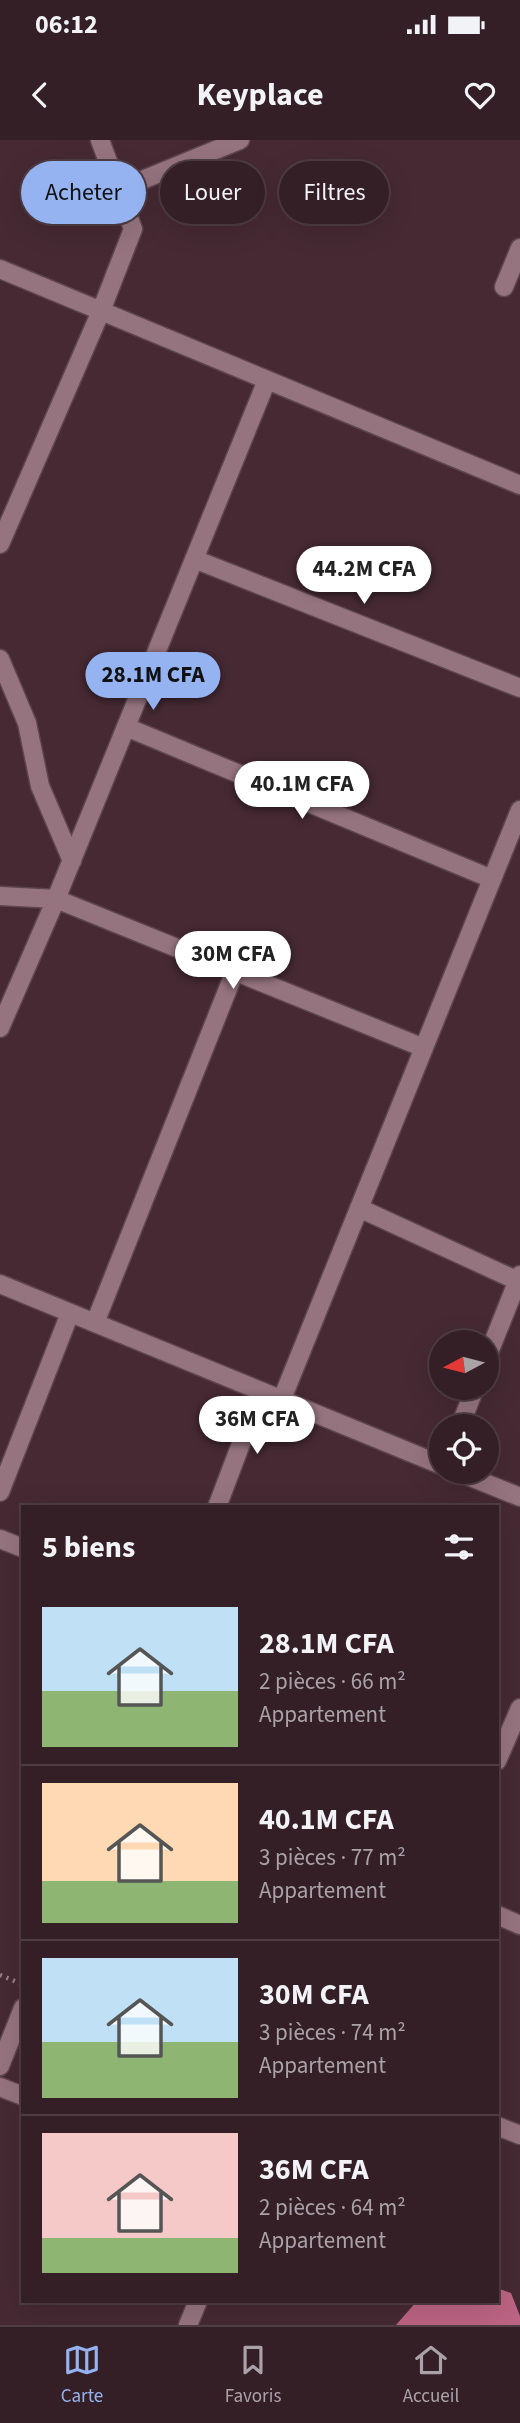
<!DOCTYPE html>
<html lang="fr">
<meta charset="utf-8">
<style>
:root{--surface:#341f26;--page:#3c272e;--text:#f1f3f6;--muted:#a9a2a7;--line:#4e3d43;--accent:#95b2f1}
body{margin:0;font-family:"Source Sans 3",sans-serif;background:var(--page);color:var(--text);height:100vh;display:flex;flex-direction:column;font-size:26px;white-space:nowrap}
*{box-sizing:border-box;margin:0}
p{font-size:23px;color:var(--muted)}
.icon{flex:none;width:38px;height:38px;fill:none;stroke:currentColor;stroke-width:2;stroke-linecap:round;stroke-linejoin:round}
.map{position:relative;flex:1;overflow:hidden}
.drawer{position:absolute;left:21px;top:1365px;width:478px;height:798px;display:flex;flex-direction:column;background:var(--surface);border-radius:0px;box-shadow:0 7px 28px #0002,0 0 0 2px var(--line)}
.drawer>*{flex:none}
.hud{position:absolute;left:21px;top:21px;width:480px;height:63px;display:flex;gap:14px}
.needle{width:46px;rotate:263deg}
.fabs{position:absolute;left:429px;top:1190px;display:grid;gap:14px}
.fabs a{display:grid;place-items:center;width:70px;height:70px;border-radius:50%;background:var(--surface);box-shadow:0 7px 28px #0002,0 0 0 2px var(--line);font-size:35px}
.price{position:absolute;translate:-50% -60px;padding:0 16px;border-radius:24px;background:#fff;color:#222;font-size:23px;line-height:46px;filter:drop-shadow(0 2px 4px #0008)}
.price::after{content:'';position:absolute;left:50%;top:42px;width:21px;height:16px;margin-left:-10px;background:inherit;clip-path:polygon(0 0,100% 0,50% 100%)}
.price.current{background:var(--accent);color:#111}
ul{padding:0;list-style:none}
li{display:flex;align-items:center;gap:21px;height:175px;padding:0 21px}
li+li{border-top:2px solid var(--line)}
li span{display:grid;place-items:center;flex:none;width:196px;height:140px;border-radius:0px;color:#555}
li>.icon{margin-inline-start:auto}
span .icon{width:84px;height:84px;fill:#fffc;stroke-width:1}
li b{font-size:30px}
h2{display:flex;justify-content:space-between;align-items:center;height:84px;padding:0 21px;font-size:30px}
.pill{padding:0 24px;border-radius:32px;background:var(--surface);box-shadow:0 7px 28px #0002,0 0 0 2px var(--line);font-size:24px;line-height:63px}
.pill.current{background:var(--accent);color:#111}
.status{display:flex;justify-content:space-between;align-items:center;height:49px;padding:0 35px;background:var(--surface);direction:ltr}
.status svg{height:19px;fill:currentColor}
header{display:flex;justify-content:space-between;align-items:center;height:91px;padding:0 21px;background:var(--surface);font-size:32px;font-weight:700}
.menu{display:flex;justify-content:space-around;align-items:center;height:98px;border-top:2px solid var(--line);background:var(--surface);font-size:19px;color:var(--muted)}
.menu a{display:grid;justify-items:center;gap:4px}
.menu .current{color:var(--accent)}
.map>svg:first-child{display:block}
.water{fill:#bc6483}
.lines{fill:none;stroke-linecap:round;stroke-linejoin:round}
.minor-casing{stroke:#5e464f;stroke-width:21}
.path{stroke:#9a838b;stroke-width:4.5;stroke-dasharray:2 5;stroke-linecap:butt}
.minor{stroke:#96747f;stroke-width:18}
</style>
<div class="status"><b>06:12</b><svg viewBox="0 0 49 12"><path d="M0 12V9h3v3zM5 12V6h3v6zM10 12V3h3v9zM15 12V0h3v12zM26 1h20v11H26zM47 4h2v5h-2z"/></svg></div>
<header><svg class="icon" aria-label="back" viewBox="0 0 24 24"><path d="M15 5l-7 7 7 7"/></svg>Keyplace<svg class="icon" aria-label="heart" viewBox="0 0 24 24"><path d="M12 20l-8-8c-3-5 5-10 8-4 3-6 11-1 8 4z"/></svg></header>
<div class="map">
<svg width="520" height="2185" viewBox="0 0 520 2185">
<rect width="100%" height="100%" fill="#462933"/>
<path class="water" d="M497,2148L511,2153L520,2176V2185H396L417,2161H497Z"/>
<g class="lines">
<defs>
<path id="minor" d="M118,50L240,0
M0,129L520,345
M504,147L520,108
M0,404L101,171L133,89L100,0
M194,419L520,548
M0,519L27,583L40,646L72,721
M126,587L492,739
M0,756L56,759L424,908
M0,888L56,759L267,240
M359,1068L518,1141
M0,1144L441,1325
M95,1183L235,831
M486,1220L520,1135
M282,1259L520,670
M460,1286L475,1248
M458,1332L520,1357
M0,1352L70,1173
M217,1367L261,1251
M0,1399L23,1408
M497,1621L520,1568
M497,1775L520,1785
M0,1926L23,1868
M0,1947L23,1956
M497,1986L520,1995
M188,2185L198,2161"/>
</defs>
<use href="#minor" class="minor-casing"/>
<path class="path" d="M0,1835L22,1844"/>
<use href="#minor" class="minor"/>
</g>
</svg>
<div class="fabs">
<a><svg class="needle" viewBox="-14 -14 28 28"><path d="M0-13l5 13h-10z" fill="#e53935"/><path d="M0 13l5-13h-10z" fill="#a9a2a7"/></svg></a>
<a><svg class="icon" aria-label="locate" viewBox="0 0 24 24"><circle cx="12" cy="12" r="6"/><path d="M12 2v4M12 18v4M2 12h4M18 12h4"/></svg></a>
</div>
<b class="price" style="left:364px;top:466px">44.2M CFA</b>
<b class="price current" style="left:153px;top:572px">28.1M CFA</b>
<b class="price" style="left:302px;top:681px">40.1M CFA</b>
<b class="price" style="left:233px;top:851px">30M CFA</b>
<b class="price" style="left:257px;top:1316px">36M CFA</b>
<div class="hud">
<a class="pill current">Acheter</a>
<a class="pill">Louer</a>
<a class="pill">Filtres</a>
</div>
<section class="drawer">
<h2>5 biens<svg class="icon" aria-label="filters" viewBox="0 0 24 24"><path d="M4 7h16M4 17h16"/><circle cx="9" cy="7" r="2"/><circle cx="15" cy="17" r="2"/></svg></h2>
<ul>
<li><span style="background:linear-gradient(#bfe0f5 60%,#8fb573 0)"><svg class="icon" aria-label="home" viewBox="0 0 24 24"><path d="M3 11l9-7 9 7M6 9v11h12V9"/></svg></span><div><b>28.1M CFA</b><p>2 pièces · 66 m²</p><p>Appartement</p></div></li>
<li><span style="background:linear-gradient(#ffd9b3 70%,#8fb573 0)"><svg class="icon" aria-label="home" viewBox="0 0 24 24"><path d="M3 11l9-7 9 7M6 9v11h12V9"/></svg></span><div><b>40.1M CFA</b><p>3 pièces · 77 m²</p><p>Appartement</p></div></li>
<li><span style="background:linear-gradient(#bfe0f5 60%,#8fb573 0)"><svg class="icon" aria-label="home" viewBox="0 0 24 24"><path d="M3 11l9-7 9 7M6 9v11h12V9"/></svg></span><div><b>30M CFA</b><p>3 pièces · 74 m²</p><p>Appartement</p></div></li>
<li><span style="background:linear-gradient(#f6c9c9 75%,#8fb573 0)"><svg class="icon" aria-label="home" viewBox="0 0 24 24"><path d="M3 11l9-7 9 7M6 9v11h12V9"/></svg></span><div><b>36M CFA</b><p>2 pièces · 64 m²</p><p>Appartement</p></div></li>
</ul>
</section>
</div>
<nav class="menu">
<a class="current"><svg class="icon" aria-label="map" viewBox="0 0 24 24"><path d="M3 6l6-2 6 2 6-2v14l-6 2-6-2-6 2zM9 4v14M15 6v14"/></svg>Carte</a>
<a><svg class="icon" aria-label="saved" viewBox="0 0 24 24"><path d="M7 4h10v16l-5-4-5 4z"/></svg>Favoris</a>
<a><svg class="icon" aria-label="home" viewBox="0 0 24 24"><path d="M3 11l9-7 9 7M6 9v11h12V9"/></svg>Accueil</a>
</nav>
